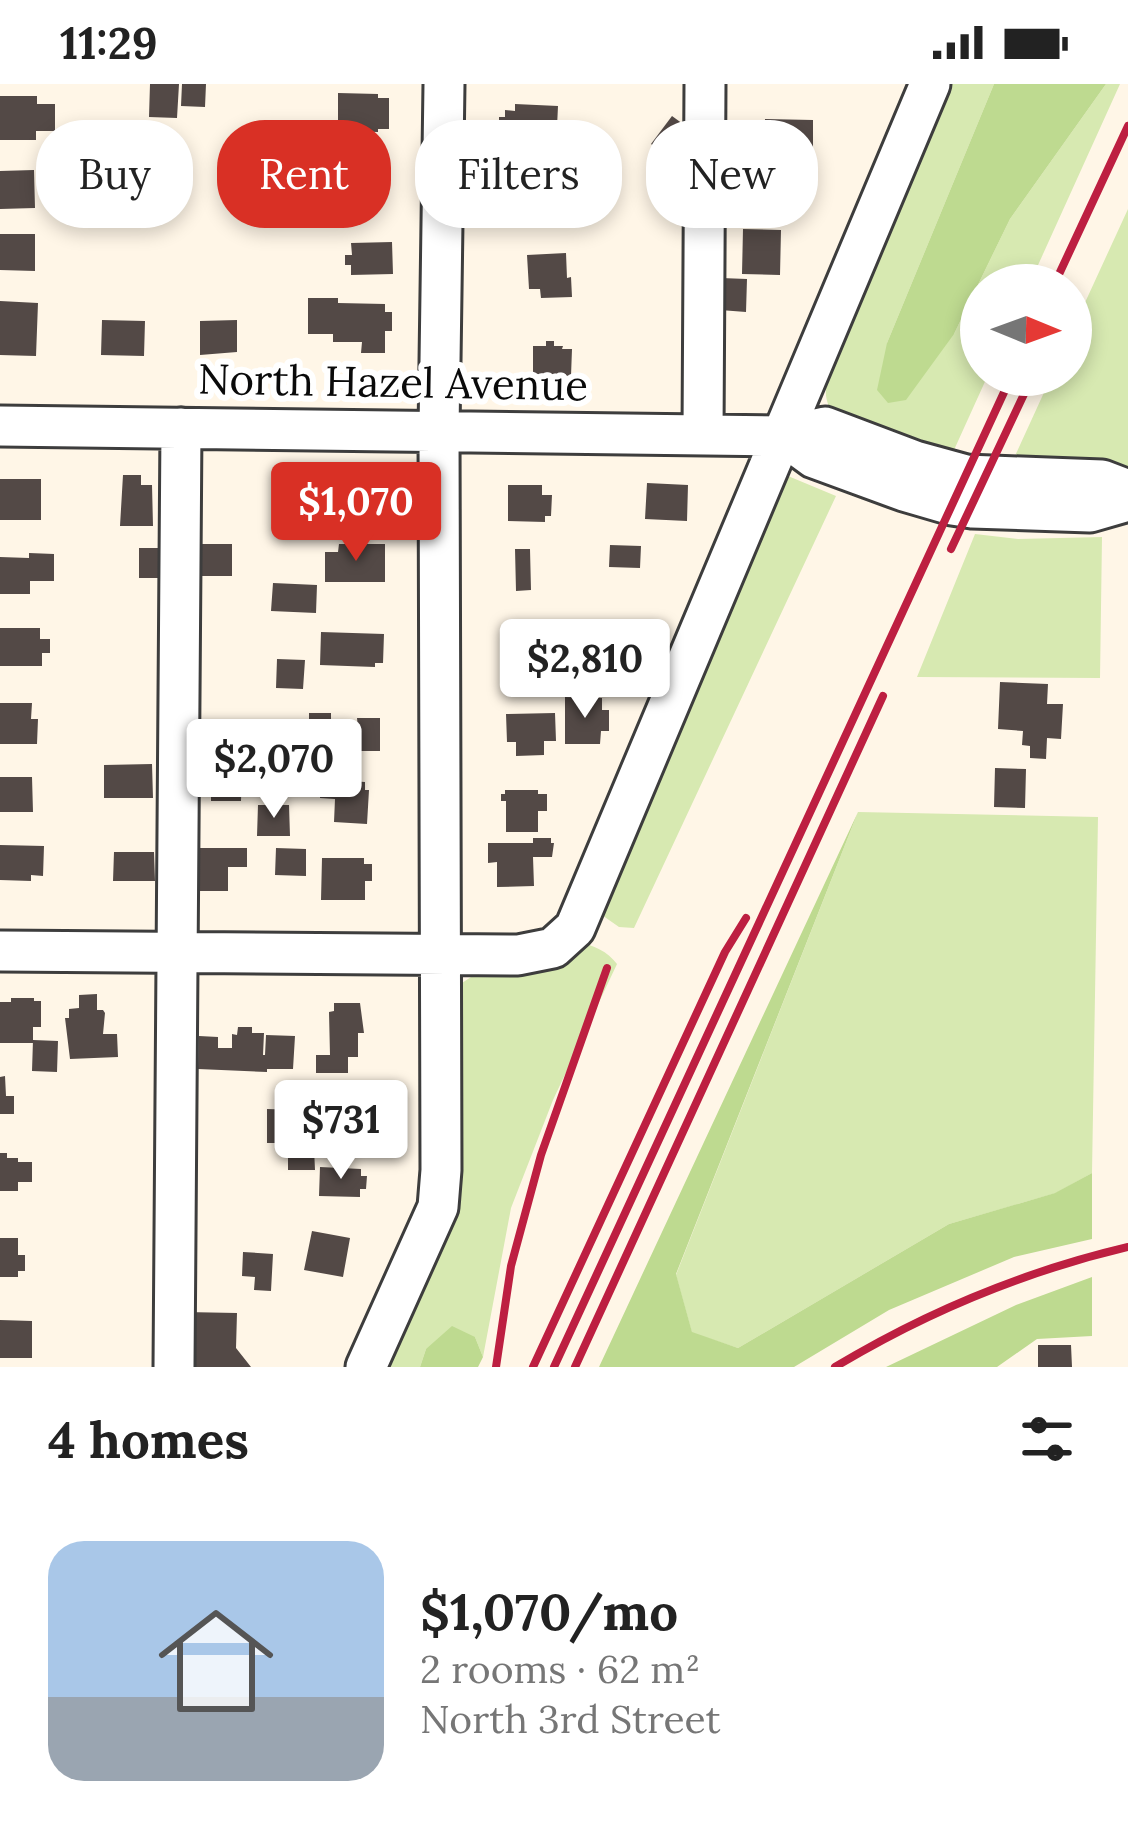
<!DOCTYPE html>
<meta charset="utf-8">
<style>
:root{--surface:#fff;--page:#f2f2f2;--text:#222;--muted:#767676;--line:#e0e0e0;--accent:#d93025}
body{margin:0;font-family:Lora,serif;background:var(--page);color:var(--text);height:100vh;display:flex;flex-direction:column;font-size:45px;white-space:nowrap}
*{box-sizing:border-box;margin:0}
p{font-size:39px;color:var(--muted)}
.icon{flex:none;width:66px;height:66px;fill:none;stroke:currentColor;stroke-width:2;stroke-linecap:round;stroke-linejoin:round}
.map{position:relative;height:1283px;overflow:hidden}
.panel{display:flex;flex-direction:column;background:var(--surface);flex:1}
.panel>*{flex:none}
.top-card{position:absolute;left:36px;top:36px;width:1056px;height:108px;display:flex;gap:24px}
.needle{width:78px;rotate:91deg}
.fabs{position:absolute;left:960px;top:180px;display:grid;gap:24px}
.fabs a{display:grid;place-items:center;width:132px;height:132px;border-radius:50%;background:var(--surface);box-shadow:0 6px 18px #0003;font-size:60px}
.price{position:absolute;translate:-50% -102px;padding:0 27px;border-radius:12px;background:#fff;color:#222;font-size:39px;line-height:78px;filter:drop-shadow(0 3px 6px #0008)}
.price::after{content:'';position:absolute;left:50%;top:72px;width:36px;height:27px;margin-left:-18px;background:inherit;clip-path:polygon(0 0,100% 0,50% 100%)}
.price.current{background:var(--accent);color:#fff}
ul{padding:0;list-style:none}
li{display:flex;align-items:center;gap:36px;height:300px;padding:0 48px}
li+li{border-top:3px solid var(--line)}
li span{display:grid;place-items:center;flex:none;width:336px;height:240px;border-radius:36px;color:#555}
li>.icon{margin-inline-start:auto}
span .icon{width:144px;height:144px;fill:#fffc;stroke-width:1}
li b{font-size:51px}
h2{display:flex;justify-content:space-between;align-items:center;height:144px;padding:0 48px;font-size:51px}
.chip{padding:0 42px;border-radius:48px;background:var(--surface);box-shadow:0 6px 18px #0003;font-size:42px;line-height:108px}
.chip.current{background:var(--accent);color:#fff}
.status{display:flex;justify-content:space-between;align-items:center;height:84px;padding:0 60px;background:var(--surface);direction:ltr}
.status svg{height:33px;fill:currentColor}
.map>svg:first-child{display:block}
.green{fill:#d7e9b1}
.forest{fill:#beda90}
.building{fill:#534946}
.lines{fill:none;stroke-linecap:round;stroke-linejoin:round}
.minor-casing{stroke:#3d3d3d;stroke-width:45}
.minor{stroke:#fff;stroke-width:39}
.rail{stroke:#bd1f41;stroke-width:8}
.labels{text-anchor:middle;stroke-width:12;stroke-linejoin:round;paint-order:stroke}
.street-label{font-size:42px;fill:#0a0a0a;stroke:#fff}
</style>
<div class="status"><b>11:29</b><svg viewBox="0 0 49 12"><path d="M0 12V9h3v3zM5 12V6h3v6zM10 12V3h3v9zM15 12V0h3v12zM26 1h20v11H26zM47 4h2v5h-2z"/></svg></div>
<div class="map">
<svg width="1128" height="1283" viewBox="0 0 1128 1283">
<rect width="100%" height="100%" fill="#fff6e7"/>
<path class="green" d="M949,0H994L887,259L954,250L1010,135L1106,0H1120L1029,201H981V291H988L949,377L836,335C821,312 825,304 833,278Z
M1128,125V390L1009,385L1052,291H1071V249Z
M788,392L836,412L634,844L619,843L599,829L779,400Z
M975,450L1018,455L1102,453L1100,594L917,593Z
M858,728L1098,733L1092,1089L1056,1109L949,1140L738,1264L692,1249L676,1191Z
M578,859C593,860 608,868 617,880L553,1016L511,1124L483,1273L475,1253L426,1265L420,1283H386L452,1130L460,911L462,899L471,893Z"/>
<path class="forest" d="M994,0H1106L1010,135L954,250L906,316L888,319L877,306L887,259Z
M858,728L676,1190L692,1248L738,1264L949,1140L1055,1109L1092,1089V1155L1014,1173L889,1226L794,1283H599Z
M1092,1193V1252L1037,1255L997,1283H886L1016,1221Z
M452,1242L475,1253L483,1273L478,1283H420L426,1265Z"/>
<path class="building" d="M150,0H179L177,34L149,33Z
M182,0H206L205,23L181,22Z
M338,9L378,10V14H389V45H378V48L338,47Z
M0,12H37V20H55V47H36V56H0Z
M515,20L558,22L557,43L551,42L547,65L527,64L528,57L503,53L504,42H499V33H505V26L515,27Z
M672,32L694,48L672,76L651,60Z
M765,35L813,36V75L780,74V58H764Z
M270,36H321V69H270Z
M71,45H99V72L71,73Z
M316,76L371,79L370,105H359V109L312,108L313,85H316Z
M75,77L102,78L101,110L74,109Z
M34,86L35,124L0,125V87Z
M763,87H799V96H805V114H799V134H764Z
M554,88L572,89V112L566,111V138L521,137V129H504V105H514L515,94H554Z
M743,145L781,146L780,191L742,190Z
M0,150H35V187L0,186Z
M392,158L393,190L351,191V181H345V171H352L351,159Z
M566,169L567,194L571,193L572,213L541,214L540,205H529L527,171Z
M721,194L747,195L746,228L720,226Z
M308,214H338V219L385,220V228H392V247H385V269H361L362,258H333V250H308Z
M0,217L38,219L36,272L0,271Z
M102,236L145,237L144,272L101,271Z
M237,236V268L200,271V237Z
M546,257H554V262H563L562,265H572L571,292L533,290V262H546Z
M123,391H141V401H152L153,442H120Z
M0,395H41V436H0Z
M338,395H376V411H384V439H338Z
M647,399L688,401L687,437L645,435Z
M508,401H542V411H552L551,432H545V438L508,437Z
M318,424V453H284L283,425Z
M200,460H232V492H200Z
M339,460H385V498H325V468H338Z
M610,461L641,462L640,484L609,483Z
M139,464H165L164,494H139Z
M515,465H530L531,506L516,507Z
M29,469L54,470V497H30V510H0V473L29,474Z
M273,499L317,501L316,529L271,527Z
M520,539H530V550L543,551L542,588L513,587L514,555H518Z
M0,544H40V555H50V569H42V582H0Z
M321,548L384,550L383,579H375V583L320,581Z
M277,575L305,576L303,605L276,604Z
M1000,598L1048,600L1047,620H1063L1061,655L1047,654L1046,675L1030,674V662L1022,661L1023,647L998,645Z
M565,613L602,614V626H609V647H601L600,660H565Z
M0,619H32L31,635H38L37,660H0Z
M309,629H331V644H358L357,634H380V667H359V664L309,663Z
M555,629L556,657H544V671L516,672V658H507L506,630Z
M152,680L153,714H104V681Z
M995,684L1026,685L1025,724L994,723Z
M211,685H242L241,717H211Z
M0,693H32L33,728H0Z
M321,695L365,698V706H369L367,740L334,738L335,715L320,714Z
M505,706H538V710H547V727H538V748H506V717H501V710H505Z
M258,721H289L290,752H257Z
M533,754H551V759H554L552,773H533L534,802L497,803V778L488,779V759H533Z
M0,761L44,762L43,792L31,791V797L0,796Z
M190,764H247V783H228V807H190Z
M276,764L306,765V792L275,791Z
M114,768H154L155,797H113Z
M322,774H364V780H372V797H365V816H321Z
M97,910V926H103L105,929L103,950H117L118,973L70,975L65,934H69V925L79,924V911Z
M11,914H34V917H41V943H33V959H0V918H11Z
M334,919H360L364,949H358V973H348V989H316V971H330L329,928L334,927Z
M238,943H252V949H264L263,971H265L266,951L295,952L293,985H267V988L198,985L199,952L218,953V964H232V950L237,951Z
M33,956L58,957L57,988L32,987Z
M5,992L6,1012H14V1030H0V993Z
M321,1018H361V1059H342V1042H321Z
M267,1025L298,1026L297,1059H267Z
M288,1064H314L315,1086H288Z
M0,1069H7V1074H18V1078H32V1098H18V1107H0Z
M320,1083L361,1085V1092H367L366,1105H360V1113L319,1112Z
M312,1147L350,1154L343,1193L304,1186Z
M0,1154H18V1171H25V1187H18V1193H0Z
M243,1168L273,1170L271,1207L254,1206L255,1193L242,1192Z
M185,1228L237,1229L236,1264L251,1283H184Z
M0,1236L32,1237V1274H0Z
M1038,1261H1071L1072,1283H1038Z"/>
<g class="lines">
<defs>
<path id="minor" d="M0,342L784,352L825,343L915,377L966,391L1102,396L1128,406
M703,350L705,0
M784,352L814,374L904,407L952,421L972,424L1090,428L1128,417
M0,867L518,871L553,864L575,844L930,0
M174,1283L181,344
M366,1283L438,1123L441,1086L439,347L444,0"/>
</defs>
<use href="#minor" class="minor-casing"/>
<use href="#minor" class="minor"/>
<path class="rail" d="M1054,201L1128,42
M951,465L1033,291
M496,1283L511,1182L541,1071L607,884
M533,1283L725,868L746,834
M554,1283L1012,291
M575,1283L883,612
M835,1283C928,1227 1022,1188 1128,1163"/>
</g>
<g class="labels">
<g class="street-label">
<text transform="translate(393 298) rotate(1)" y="15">North Hazel Avenue</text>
</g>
</g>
</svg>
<div class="fabs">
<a><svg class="needle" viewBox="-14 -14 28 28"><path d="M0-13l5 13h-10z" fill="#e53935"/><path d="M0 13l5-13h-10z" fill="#767676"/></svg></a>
</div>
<b class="price current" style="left:356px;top:480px">$1,070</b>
<b class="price" style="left:585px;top:637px">$2,810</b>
<b class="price" style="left:274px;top:737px">$2,070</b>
<b class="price" style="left:341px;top:1098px">$731</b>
<div class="top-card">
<a class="chip">Buy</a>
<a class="chip current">Rent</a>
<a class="chip">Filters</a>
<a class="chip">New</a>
</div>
</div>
<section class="panel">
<h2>4 homes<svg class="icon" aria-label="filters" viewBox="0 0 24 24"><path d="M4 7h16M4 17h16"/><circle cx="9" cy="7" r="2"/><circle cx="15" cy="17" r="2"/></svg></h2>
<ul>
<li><span style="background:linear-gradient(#a9c7e8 65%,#9aa5b1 0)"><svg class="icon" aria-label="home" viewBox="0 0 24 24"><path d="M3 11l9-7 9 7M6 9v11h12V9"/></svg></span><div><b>$1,070/mo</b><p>2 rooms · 62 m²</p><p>North 3rd Street</p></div></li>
</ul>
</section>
